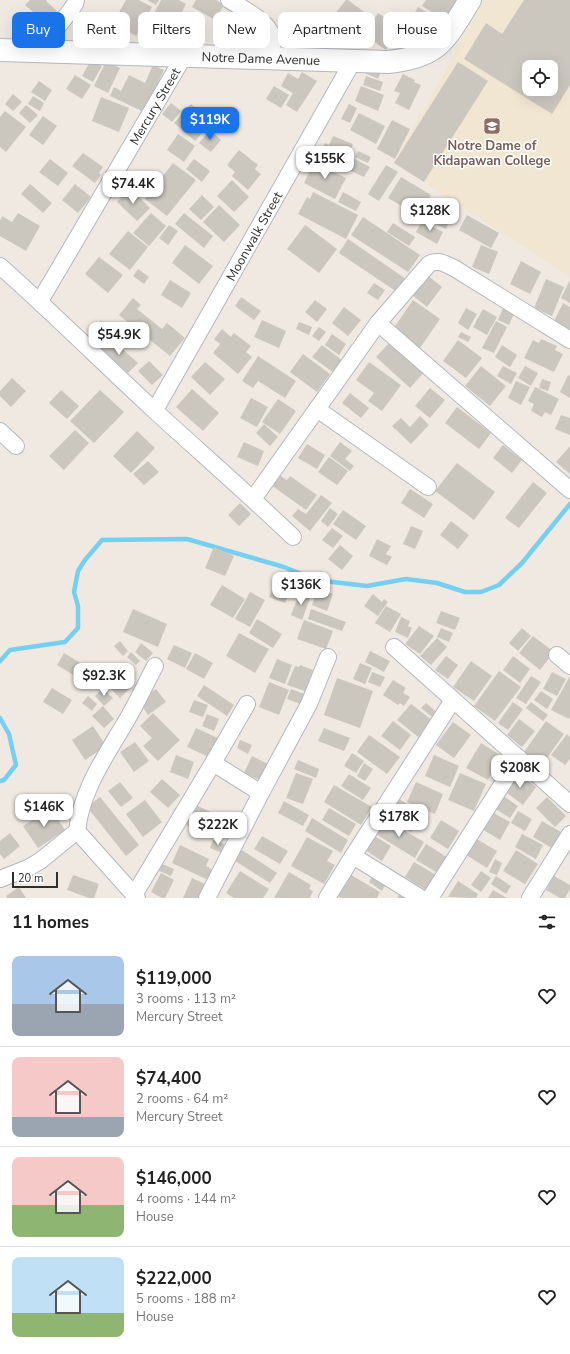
<!DOCTYPE html>
<meta charset="utf-8">
<style>
:root{--surface:#fff;--page:#f6f6f6;--text:#222;--muted:#767676;--line:#e0e0e0;--accent:#1a73e8}
body{margin:0;font-family:"Nunito Sans",sans-serif;background:var(--page);color:var(--text);height:100vh;display:flex;flex-direction:column;font-size:15px;white-space:nowrap}
*{box-sizing:border-box;margin:0}
p{font-size:13px;color:var(--muted)}
.icon{flex:none;width:22px;height:22px;fill:none;stroke:currentColor;stroke-width:2;stroke-linecap:round;stroke-linejoin:round}
.map{position:relative;height:898px;overflow:hidden}
.panel{display:flex;flex-direction:column;background:var(--surface);flex:1}
.panel>*{flex:none}
.guide{position:absolute;left:12px;top:12px;width:546px;height:36px;display:flex;gap:8px}
.fabs{position:absolute;left:522px;top:60px;display:grid;gap:8px}
.fabs a{display:grid;place-items:center;width:36px;height:36px;border-radius:8px;background:var(--surface);box-shadow:0 4px 16px #0002;font-size:20px}
.scale{position:absolute;left:12px;bottom:10px;width:46px;box-sizing:border-box;padding-left:4px;border:2px solid #2e2e2e;border-top:0;font-size:11px;line-height:14px;white-space:nowrap;color:#2e2e2e;-webkit-text-stroke:3px #fff;paint-order:stroke}
.price{position:absolute;translate:-50% -34px;padding:0 9px;border-radius:8px;background:#fff;color:#222;font-size:13px;line-height:26px;filter:drop-shadow(0 1px 2px #0008)}
.price::after{content:'';position:absolute;left:50%;top:24px;width:12px;height:9px;margin-left:-6px;background:inherit;clip-path:polygon(0 0,100% 0,50% 100%)}
.price.current{background:var(--accent);color:#fff}
ul{padding:0;list-style:none}
li{display:flex;align-items:center;gap:12px;height:100px;padding:0 12px}
li+li{border-top:1px solid var(--line)}
li span{display:grid;place-items:center;flex:none;width:112px;height:80px;border-radius:8px;color:#555}
li>.icon{margin-inline-start:auto}
span .icon{width:48px;height:48px;fill:#fffc;stroke-width:1}
li b{font-size:17px}
h2{display:flex;justify-content:space-between;align-items:center;height:48px;padding:0 12px;font-size:17px}
.tag{padding:0 14px;border-radius:8px;background:var(--surface);box-shadow:0 4px 16px #0002;font-size:14px;line-height:36px}
.tag.current{background:var(--accent);color:#fff}
.map>svg:first-child{display:block}
.education{fill:#f0e6d1;fill-rule:evenodd}
.lines{fill:none;stroke-linecap:round;stroke-linejoin:round}
.stream{stroke:#75cff0;stroke-width:4.5}
.building{fill:#cbc7bf;fill-rule:evenodd}
.street-casing{stroke:#b4b7c1;stroke-width:18}
.secondary-casing{stroke:#b4b7c1;stroke-width:24}
.street{stroke:#fff;stroke-width:16}
.secondary{stroke:#fff;stroke-width:22}
.labels{text-anchor:middle;stroke-width:3;stroke-linejoin:round;paint-order:stroke}
.street-label{font-size:13px;fill:#2e2e2e;stroke:#fff}
.education-label{font-size:13px;font-weight:bold;fill:#785e54;stroke:#fff}
</style>
<div class="map">
<svg width="570" height="898" viewBox="0 0 570 898">
<rect width="100%" height="100%" fill="#efe9e1"/>
<path class="education" d="M484,0H570V277L394,163ZM529,67H551V89H529Z"/>
<g class="lines">
<path class="stream" d="M0,661L10,650L65,642L78,628V606L74,592L78,571L85,560L102,540L187,539L284,567L316,580L367,586L406,579L437,583L465,592H481L499,585L522,563L570,504
M0,718L9,734L16,765L4,780L0,781"/>
</g>
<path class="building" d="M30,0H47L46,1L57,11L46,23L25,5Z
M126,0H139L152,7L136,36L113,23Z
M147,0H159L156,5Z
M161,0H179L186,4L165,46L156,42L160,33L147,27Z
M196,0H216L224,5L215,20L192,7Z
M346,0H348L367,14L355,30L334,15Z
M426,0H455L457,1L445,20L422,6Z
M524,0H570V85L552,114L464,59L486,23L502,34ZM529,67H551V89H529Z
M418,7L444,23L431,44L406,28Z
M378,13L414,37L404,51L391,42L386,50L364,35Z
M302,14L323,22L312,48L292,40Z
M91,60L102,66L93,82L82,76Z
M106,61L120,68L108,93L94,86Z
M458,62L488,81L424,182L394,163Z
M153,65L164,70L144,112L110,96L114,87L121,91L129,75L145,83Z
M368,65L381,71L378,79L365,73Z
M302,72L317,81L297,112L286,105L293,93L281,86L288,73L298,79Z
M403,74L415,80L414,82L421,85L409,110L395,103L400,93L394,91Z
M75,75L91,85L82,99L66,89Z
M366,76L383,82L380,91L363,85Z
M39,81L52,90L45,101L31,92Z
M274,86L289,95L281,108L266,99Z
M361,86L384,95L378,111L355,101Z
M13,94L22,102L13,111L5,104Z
M33,96L44,103L40,111L28,104Z
M101,97L129,108L119,132L92,121Z
M171,103L181,111L172,122L162,114Z
M191,104L212,121L195,141L174,123Z
M349,104L357,108L350,123L341,119Z
M26,105L38,115L30,123L19,113Z
M5,111L26,127L6,152L0,147V117Z
M359,113L385,126L376,144L350,130Z
M43,116L57,126L43,145L29,135Z
M392,120L410,129L395,159L377,149Z
M210,130L221,140L211,152L199,143Z
M178,134L195,146L184,162L167,150Z
M333,136L353,144L345,164L320,153L325,143L329,145Z
M239,150L258,165L255,169L261,174L248,190L232,176L235,172L227,165Z
M358,151L371,157L368,163L355,157Z
M83,153L103,167L99,173L101,175L95,183L72,166Z
M353,158L370,167L364,177L347,169Z
M50,159L68,173L58,186L39,172Z
M194,159L210,171L202,182L186,169Z
M314,162L346,178L335,199L304,183Z
M173,163L196,180L167,216L145,199Z
M386,165L398,172L379,201L368,194Z
M401,177L431,195L419,216L388,198Z
M232,180L249,197L234,212L217,196Z
M30,184L52,203L43,213L21,194Z
M75,184L91,197L78,213L62,200Z
M130,188L150,208L137,221L117,202Z
M313,192L358,215L346,239L298,214L307,197L310,199Z
M343,192L361,202L356,211L338,202Z
M202,195L214,207L201,220L189,209Z
M219,205L240,225L224,242L203,222Z
M443,211L452,215L446,229L437,225Z
M18,213L40,226L26,251L0,236V221L2,216L12,222Z
M151,213L166,226L149,246L133,233Z
M184,213L213,236L204,248L175,224Z
M467,215L499,233L491,248L459,230Z
M363,217L420,255L408,272L351,235Z
M422,221L443,232L437,244L416,232Z
M393,223L415,237L409,246L387,232Z
M169,225L178,231L168,245L159,238Z
M305,225L337,249L319,273L287,249Z
M128,231L148,247L130,270L109,254Z
M348,239L406,279L397,292L339,253Z
M185,245L213,266L199,284L172,263Z
M481,245L498,252L489,274L472,267Z
M99,257L123,275L108,293L85,274Z
M521,261L541,272L530,294L510,284Z
M138,269L149,277L144,284L133,276Z
M428,276L442,287L427,307L412,295Z
M546,279L564,287L552,316L534,308Z
M170,280L191,293L182,308L161,295Z
M570,280V303L561,298Z
M374,283L385,290L378,300L367,293Z
M241,297L261,311L254,320L235,306Z
M133,298L141,305L137,309L162,329L167,323L185,338L170,356L119,315Z
M315,300L327,309L317,322L305,312Z
M413,300L440,319L420,348L393,329Z
M563,303L570,307V330L554,321Z
M504,306L515,311L509,325L498,320Z
M344,307L361,320L348,336L332,323Z
M466,308L477,314L468,330L458,323Z
M483,309L497,317L487,335L473,327Z
M262,320L286,331L279,348L254,337Z
M496,321L507,327L494,353L482,348Z
M299,322L312,327L309,335L296,329Z
M319,327L326,332L319,341L312,336Z
M222,329L231,337L234,333L251,346L246,352L252,357L238,374L213,353L220,344L214,339Z
M461,332L471,337L468,342L458,337Z
M332,334L346,344L339,355L325,345Z
M111,339L138,363L128,373L101,350Z
M541,339L557,346L555,350L563,354L554,372L524,358L533,340L539,343Z
M458,340L482,358L466,378L443,361Z
M391,341L425,371L410,388L376,357Z
M322,345L343,361L334,373L312,357Z
M502,345L517,355L510,367L495,357Z
M303,354L330,374L317,392L290,372Z
M258,356L296,381L285,398L258,381L253,388L242,381Z
M149,361L163,375L152,385L138,371Z
M205,362L225,379L210,395L191,377Z
M369,362L401,385L382,411L368,401L374,393L356,380Z
M481,366L506,386L490,406L465,386Z
M503,366L517,373L511,384L497,376Z
M525,366L538,373L531,386L518,378Z
M568,375L570,376V398L560,392Z
M12,378L26,391L11,407L0,396V391Z
M542,379L551,382L548,391L539,388Z
M516,381L530,387L521,405L508,398Z
M535,387L559,399L551,415L545,412L542,417L531,411L534,404L528,401Z
M430,388L445,400L430,418L415,406Z
M192,389L219,413L203,431L176,407Z
M61,390L79,406L67,419L49,403Z
M100,390L124,412L94,443L70,421Z
M350,393L369,408L361,418L342,403Z
M251,398L268,407L257,427L240,418Z
M278,399L296,411L280,434L262,422Z
M457,407L491,433L479,449L445,423Z
M561,415L570,418V435L555,429Z
M420,416L429,425L411,444L392,426L401,418L410,427Z
M264,424L278,437L270,446L256,433Z
M75,430L89,443L64,470L49,456Z
M137,431L155,448L131,473L113,456Z
M244,442L264,451L258,466L237,457Z
M340,442L352,451L345,459L354,466L350,471L330,456Z
M307,444L325,455L317,469L298,458Z
M503,445L522,460L512,473L493,458Z
M570,446V474L556,462Z
M329,457L348,471L337,485L318,472Z
M148,461L159,472L144,485L133,474Z
M457,463L495,492L474,520L435,491Z
M278,474L287,480L290,476L317,495L306,510L271,485Z
M533,482L547,493L519,528L505,518Z
M410,489L433,504L424,518L401,503Z
M321,495L332,503L310,531L292,516L298,509L306,514Z
M240,503L251,514L239,526L228,515Z
M330,508L338,514L328,527L321,521Z
M343,510L366,526L356,540L333,524Z
M451,521L469,535L458,549L440,535Z
M411,526L423,531L415,549L403,544Z
M332,528L343,536L333,548L322,540Z
M377,539L391,546L386,554L392,557L387,565L369,556Z
M340,545L353,556L342,570L328,559Z
M214,547L234,556L225,576L205,568Z
M275,583L291,589L285,603L269,597Z
M222,585L245,599L233,618L210,605Z
M318,589L333,594L327,611L312,605Z
M250,592L265,600L250,627L235,619Z
M300,592L311,596L302,620L291,615Z
M373,594L382,602L384,599L388,602L378,616L364,606Z
M386,606L401,614L390,632L375,623Z
M133,609L167,624L158,647L123,632Z
M311,609L346,622L342,631L308,619Z
M441,611L460,618L455,630L436,623Z
M401,617L410,621L408,626L412,628L408,638L395,632Z
M257,619L282,634L273,648L249,633Z
M304,620L333,631L326,649L297,639Z
M419,626L434,636L420,654L405,644Z
M441,628L453,633L449,642L437,637Z
M522,628L531,636L518,651L509,643Z
M239,633L269,649L255,673L226,656Z
M533,636L554,652L540,670L519,653Z
M437,638L447,647L431,665L420,656Z
M120,641L128,651L123,656L114,646Z
M141,643L153,653L146,661L135,652Z
M174,645L192,653L185,668L167,659Z
M370,651L390,661L384,672L365,662Z
M131,652L140,661L136,665L127,657Z
M64,653L90,669L83,681L57,665Z
M195,653L213,663L204,679L186,669Z
M446,656L458,665L448,679L435,670Z
M513,656L530,669L520,683L503,670Z
M277,659L292,665L285,684L269,678Z
M471,661L492,676L474,701L453,687Z
M360,663L372,668L365,684L353,679Z
M300,665L313,670L305,691L287,685L295,666L299,667Z
M118,670L133,685L120,698L105,683Z
M499,671L521,687L495,721L474,706Z
M372,672L385,677L380,687L368,682Z
M552,672L566,679L557,696L543,689Z
M531,676L541,682L526,704L516,698Z
M570,676V717L569,719L551,710Z
M337,678L373,691L360,728L324,715Z
M393,680L406,688L403,693L410,697L404,706L400,703L398,705L383,695Z
M269,682L289,690L279,715L259,707Z
M204,685L234,705L227,716L197,696Z
M52,688L72,700L63,714L43,702Z
M103,688L113,698L104,706L95,696Z
M156,689L166,702L148,715L139,701Z
M291,689L307,695L303,705L287,699Z
M541,691L553,699L547,709L534,700Z
M88,696L97,704L92,711L82,703Z
M194,700L208,705L203,717L189,712Z
M513,702L523,709L508,730L498,723Z
M531,702L548,715L543,721L526,708Z
M426,703L440,715L436,720L421,708Z
M411,704L436,723L422,740L397,720Z
M103,706L114,719L104,728L92,716Z
M153,713L180,740L158,761L143,746L152,738L140,726Z
M207,714L219,719L214,731L202,726Z
M519,719L535,731L522,747L507,735Z
M393,721L411,735L400,750L381,736Z
M546,721L564,734L542,765L524,752Z
M453,722L471,735L454,758L436,745Z
M93,726L106,746L85,760L72,740Z
M196,728L222,740L213,759L187,747Z
M324,728L350,738L344,751L318,741Z
M567,734L570,737V759L565,765L551,755Z
M369,735L400,757L387,774L357,752Z
M240,740L252,745L248,754L237,748Z
M135,742L149,761L134,772L120,752Z
M481,743L502,756L488,780L466,768Z
M352,753L364,761L356,773L344,766Z
M176,755L194,762L188,779L170,772Z
M434,755L459,766L450,787L425,776Z
M252,756L268,764L260,780L244,773Z
M298,760L319,769L316,778L294,769Z
M364,763L373,769L365,781L357,776Z
M517,772L536,787L523,805L503,790Z
M296,773L313,779L303,804L286,798Z
M460,773L486,784L474,811L448,800Z
M349,774L371,788L363,800L341,786Z
M162,779L180,795L168,808L150,792Z
M120,782L133,798L121,807L108,791Z
M416,782L443,794L435,814L407,802Z
M334,785L372,807L361,825L324,802Z
M502,795L518,806L510,818L494,808Z
M100,797L139,845L126,856L87,807Z
M547,797L566,816L555,827L536,808Z
M399,799L423,814L411,832L388,819Z
M145,800L162,822L143,837L126,814Z
M284,801L309,815L303,826L278,813Z
M196,805L229,821L219,841L186,825Z
M50,808L65,830L38,848L23,826Z
M329,808L356,824L349,836L322,820Z
M490,811L510,822L500,840L480,828Z
M518,811L532,819L525,831L511,823Z
M312,818L348,840L341,853L305,831Z
M383,818L424,842L415,858L374,833Z
M441,820L459,831L448,849L430,838Z
M542,821L566,835L557,851L533,837Z
M10,833L20,846L4,859L0,854V841Z
M371,834L391,846L382,861L362,848Z
M522,834L543,845L536,859L515,847Z
M262,836L288,851L280,864L254,849Z
M307,837L333,851L327,861L335,865L324,884L291,866Z
M473,837L497,851L487,868L463,853Z
M213,840L225,844L222,853L210,848Z
M426,844L447,857L438,873L416,860Z
M180,845L209,859L206,866L213,870L208,880L172,863Z
M239,848L277,873L270,883L232,859Z
M516,850L538,864L525,884L503,871Z
M495,859L502,863L497,875L489,872Z
M414,862L436,875L426,890L405,877Z
M160,863L174,869L171,876L157,870Z
M240,871L269,889L263,898H234L226,893Z
M481,871L491,878L481,892L471,885Z
M289,872L311,885L309,889L313,891L310,898H274Z
M346,872L380,892L377,898H341L333,893Z
M161,873L174,880L165,898H162L151,892Z
M374,874L387,882L382,891L369,882Z
M73,875L99,884L94,898H89L67,890Z
M496,876L511,886L506,894L491,884Z
M554,876L570,885V889L565,898H560L546,890Z
M192,878L207,885L201,898H183Z
M458,881L478,894L476,898L448,897Z
M19,887L26,898H7L6,896Z
M402,890L414,898H397Z
M493,890L507,898H488Z"/>
<g class="lines">
<defs>
<g id="street">
<path d="M229,0C242,8 268,21 272,36C273,43 272,51 272,58"/>
<path d="M39,51L70,11L75,4L76,0"/>
<path d="M0,266C53,313 103,363 155,411C201,453 248,494 293,537"/>
<path id="s1" d="M40,301L184,56"/>
<path d="M378,323L570,490"/>
<path d="M317,409L428,487"/>
<path id="s2" d="M155,410L353,61"/>
<path d="M0,431L16,446"/>
<path d="M253,499L378,323L429,264C438,259 445,264 454,268L570,340"/>
<path d="M394,647L570,804"/>
<path d="M557,655L570,666"/>
<path d="M213,763L247,704"/>
<path d="M77,831L137,898"/>
<path d="M353,856L421,898"/>
<path d="M0,879L28,868L40,861L77,831C81,791 105,757 125,723C136,705 145,685 155,666"/>
<path d="M134,895L213,763L261,793"/>
<path d="M207,898L261,793L309,704L328,657"/>
<path d="M327,898L353,856L453,700"/>
<path d="M430,898L519,758"/>
<path d="M530,898L570,834"/>
</g>
<g id="secondary">
<path id="s3" d="M0,50L388,62C439,57 445,40 470,0"/>
</g>
</defs>
<use href="#street" class="street-casing"/>
<use href="#secondary" class="secondary-casing"/>
<use href="#street" class="street"/>
<use href="#secondary" class="secondary"/>
</g>
<defs>
<symbol id="university-square" viewBox="-11 -11 22 22"><rect x="-9" y="-9" width="18" height="18" rx="4" fill="#8d6e63" stroke="#fff"/><path d="M0-5L7-2L0 1L-7-2ZM-4 1L0 2.5L4 1V4Q0 6-4 4Z" fill="#fff"/></symbol>
</defs>
<g fill-rule="evenodd">
<use href="#university-square" x="482" y="116" width="20" height="20"/>
</g>
<g class="labels">
<g class="street-label">
<text dy="5" stroke="none"><textPath href="#s3" startOffset="261">Notre Dame Avenue</textPath></text>
<text dy="5" stroke="none"><textPath href="#s1" startOffset="226">Mercury Street</textPath></text>
<text dy="5" stroke="none"><textPath href="#s2" startOffset="200">Moonwalk Street</textPath></text>
</g>
<g class="education-label">
<text x="492" y="150">Notre Dame of<tspan x="492" dy="15">Kidapawan College</tspan></text>
</g>
</g>
</svg>
<div class="fabs">
<a><svg class="icon" aria-label="locate" viewBox="0 0 24 24"><circle cx="12" cy="12" r="6"/><path d="M12 2v4M12 18v4M2 12h4M18 12h4"/></svg></a>
</div>
<div class="scale">20 m</div>
<b class="price current" style="left:210px;top:141px">$119K</b>
<b class="price" style="left:325px;top:180px">$155K</b>
<b class="price" style="left:133px;top:205px">$74.4K</b>
<b class="price" style="left:430px;top:232px">$128K</b>
<b class="price" style="left:119px;top:356px">$54.9K</b>
<b class="price" style="left:301px;top:606px">$136K</b>
<b class="price" style="left:104px;top:697px">$92.3K</b>
<b class="price" style="left:520px;top:789px">$208K</b>
<b class="price" style="left:44px;top:828px">$146K</b>
<b class="price" style="left:399px;top:838px">$178K</b>
<b class="price" style="left:218px;top:846px">$222K</b>
<div class="guide">
<a class="tag current">Buy</a>
<a class="tag">Rent</a>
<a class="tag">Filters</a>
<a class="tag">New</a>
<a class="tag">Apartment</a>
<a class="tag">House</a>
</div>
</div>
<section class="panel">
<h2>11 homes<svg class="icon" aria-label="filters" viewBox="0 0 24 24"><path d="M4 7h16M4 17h16"/><circle cx="9" cy="7" r="2"/><circle cx="15" cy="17" r="2"/></svg></h2>
<ul>
<li><span style="background:linear-gradient(#a9c7e8 60%,#9aa5b1 0)"><svg class="icon" aria-label="home" viewBox="0 0 24 24"><path d="M3 11l9-7 9 7M6 9v11h12V9"/></svg></span><div><b>$119,000</b><p>3 rooms · 113 m²</p><p>Mercury Street</p></div><svg class="icon" aria-label="heart" viewBox="0 0 24 24"><path d="M12 20l-8-8c-3-5 5-10 8-4 3-6 11-1 8 4z"/></svg></li>
<li><span style="background:linear-gradient(#f6c9c9 75%,#9aa5b1 0)"><svg class="icon" aria-label="home" viewBox="0 0 24 24"><path d="M3 11l9-7 9 7M6 9v11h12V9"/></svg></span><div><b>$74,400</b><p>2 rooms · 64 m²</p><p>Mercury Street</p></div><svg class="icon" aria-label="heart" viewBox="0 0 24 24"><path d="M12 20l-8-8c-3-5 5-10 8-4 3-6 11-1 8 4z"/></svg></li>
<li><span style="background:linear-gradient(#f6c9c9 60%,#8fb573 0)"><svg class="icon" aria-label="home" viewBox="0 0 24 24"><path d="M3 11l9-7 9 7M6 9v11h12V9"/></svg></span><div><b>$146,000</b><p>4 rooms · 144 m²</p><p>House</p></div><svg class="icon" aria-label="heart" viewBox="0 0 24 24"><path d="M12 20l-8-8c-3-5 5-10 8-4 3-6 11-1 8 4z"/></svg></li>
<li><span style="background:linear-gradient(#bfe0f5 70%,#8fb573 0)"><svg class="icon" aria-label="home" viewBox="0 0 24 24"><path d="M3 11l9-7 9 7M6 9v11h12V9"/></svg></span><div><b>$222,000</b><p>5 rooms · 188 m²</p><p>House</p></div><svg class="icon" aria-label="heart" viewBox="0 0 24 24"><path d="M12 20l-8-8c-3-5 5-10 8-4 3-6 11-1 8 4z"/></svg></li>
</ul>
</section>
